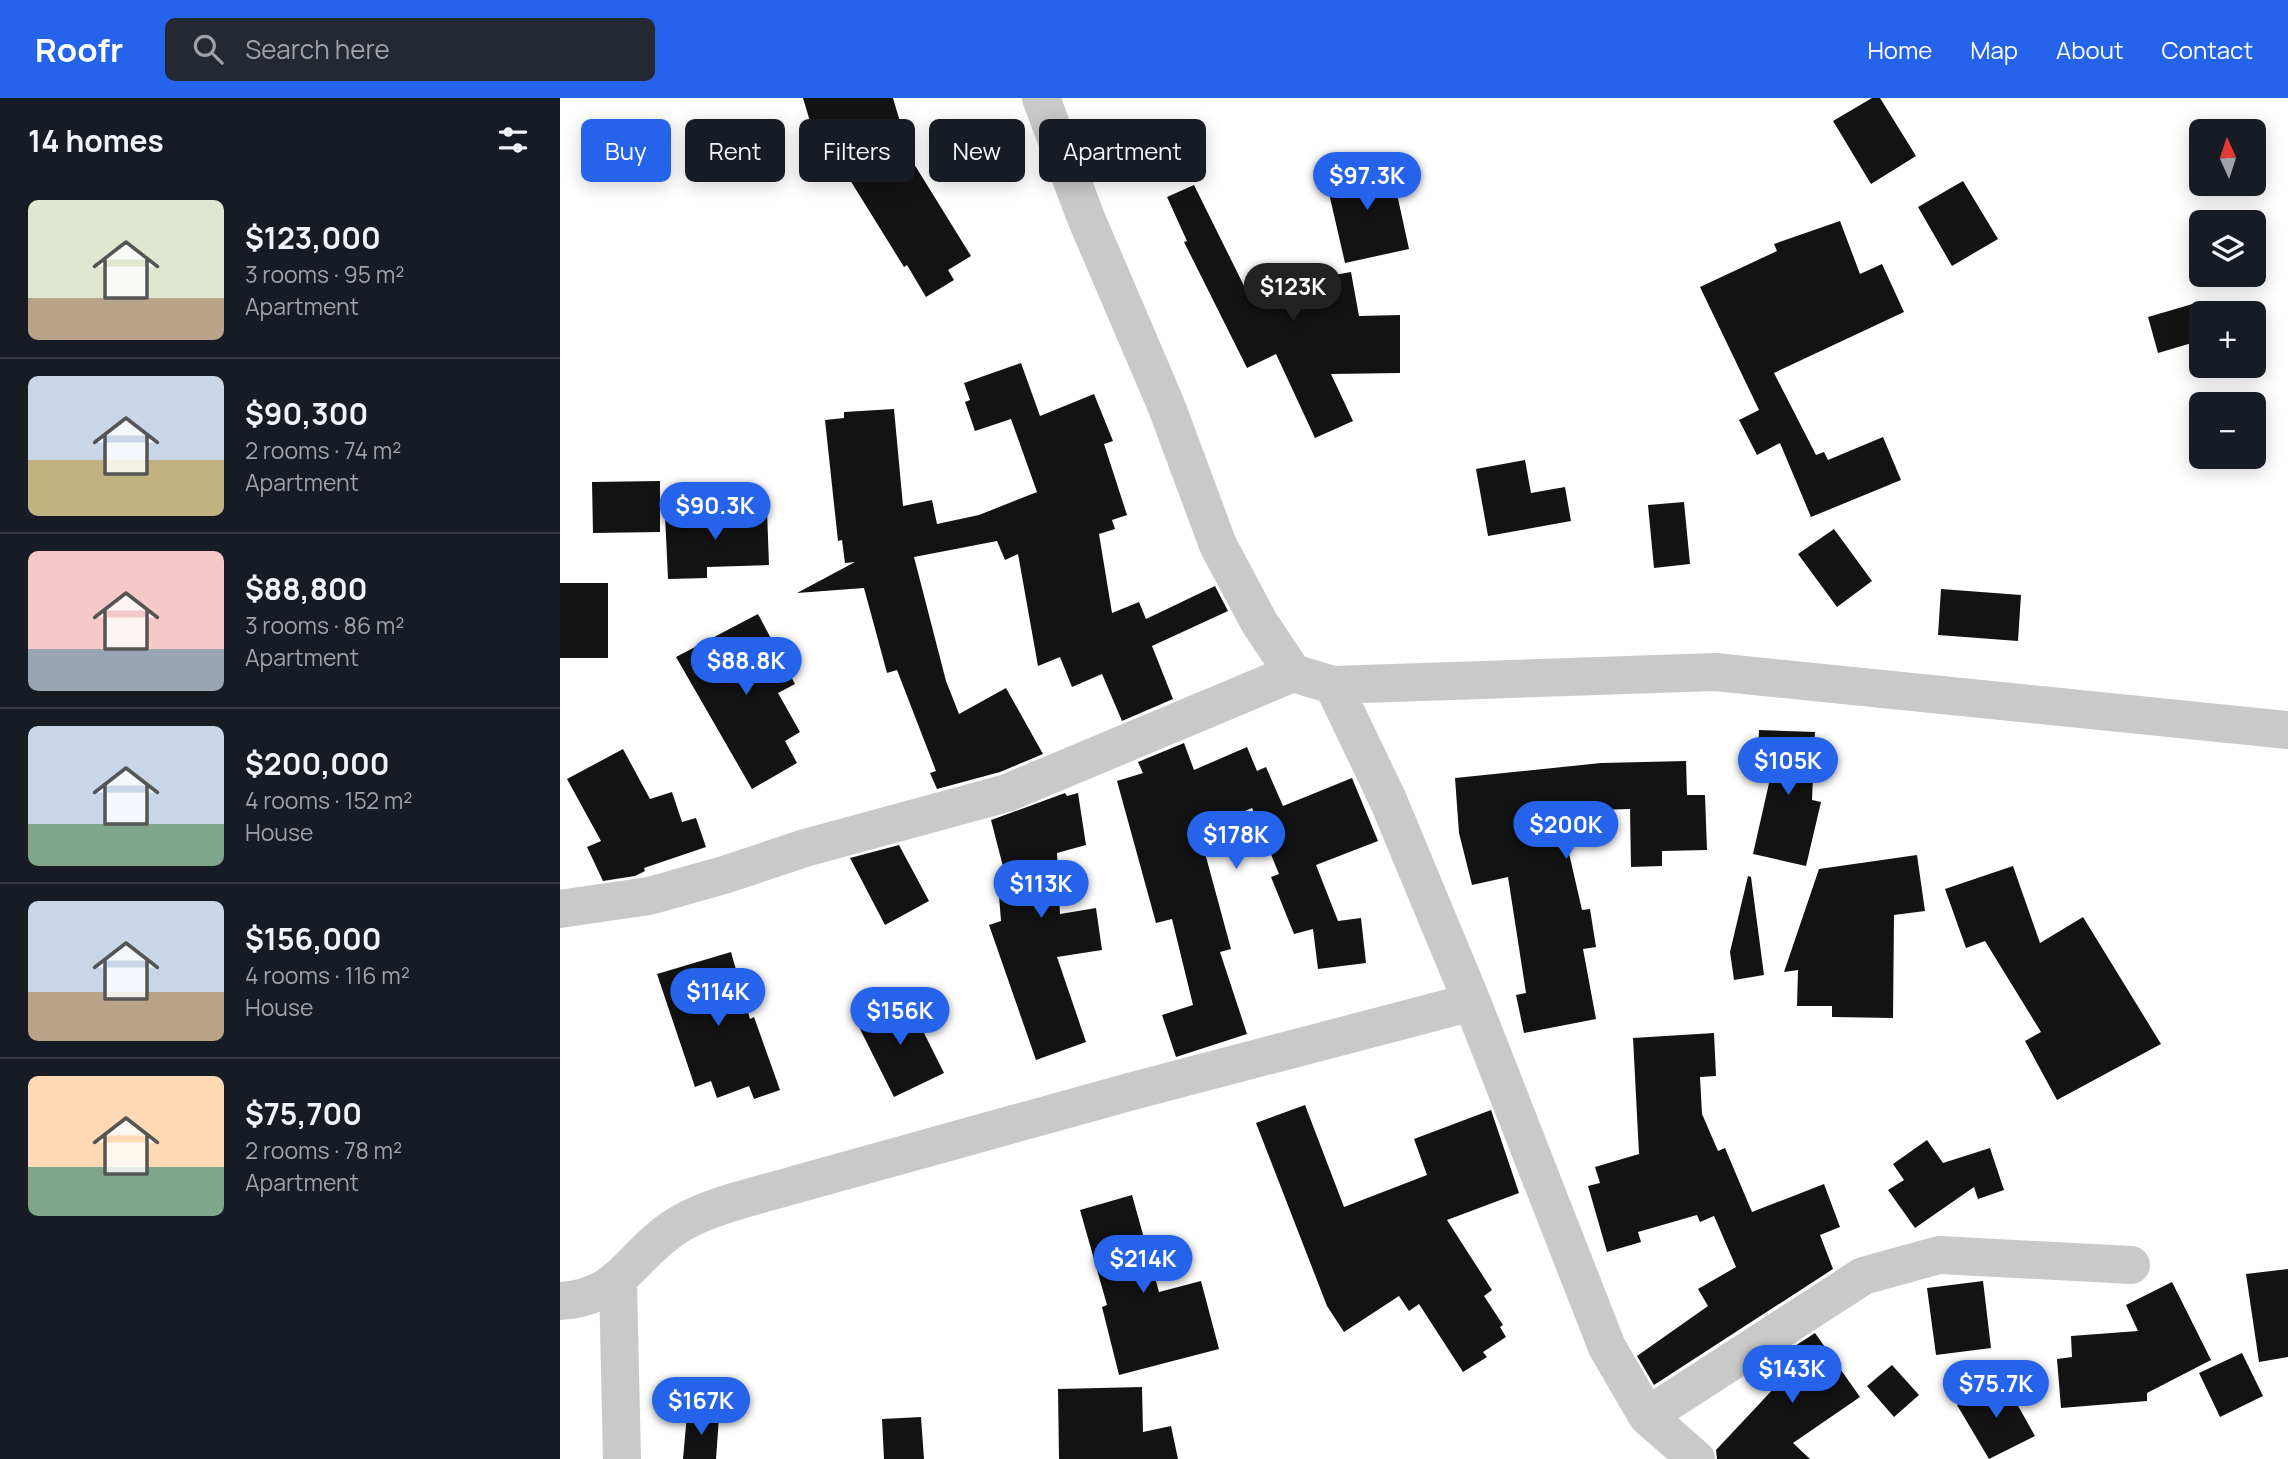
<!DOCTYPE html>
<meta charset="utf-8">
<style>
:root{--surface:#171b24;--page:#242831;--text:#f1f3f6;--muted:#9ea1a6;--line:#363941;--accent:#2563eb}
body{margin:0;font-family:Manrope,sans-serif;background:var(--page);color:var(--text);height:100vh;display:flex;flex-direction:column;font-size:26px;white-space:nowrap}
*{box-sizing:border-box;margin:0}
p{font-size:23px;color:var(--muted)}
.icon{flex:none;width:38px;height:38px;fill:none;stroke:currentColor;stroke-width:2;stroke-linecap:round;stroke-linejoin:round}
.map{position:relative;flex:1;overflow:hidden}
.side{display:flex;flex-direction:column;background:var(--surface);width:560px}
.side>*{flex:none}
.guide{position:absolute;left:21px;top:21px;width:665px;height:63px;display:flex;gap:14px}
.needle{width:46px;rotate:357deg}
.controls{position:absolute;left:1629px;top:21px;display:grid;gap:14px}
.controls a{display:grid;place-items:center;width:77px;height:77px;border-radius:10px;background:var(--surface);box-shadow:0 4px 18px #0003;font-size:35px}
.price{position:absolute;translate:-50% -60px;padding:0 16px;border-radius:24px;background:var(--accent);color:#fff;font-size:23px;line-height:46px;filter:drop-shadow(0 2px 4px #0008)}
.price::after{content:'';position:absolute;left:50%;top:42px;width:21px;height:16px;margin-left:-10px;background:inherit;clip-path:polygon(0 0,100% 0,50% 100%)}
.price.active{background:#222;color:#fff}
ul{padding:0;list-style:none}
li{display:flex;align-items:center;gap:21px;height:175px;padding:0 28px}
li+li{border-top:2px solid var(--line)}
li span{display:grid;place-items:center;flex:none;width:196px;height:140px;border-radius:10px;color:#555}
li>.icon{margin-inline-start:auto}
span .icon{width:84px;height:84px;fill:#fffc;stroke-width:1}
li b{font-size:30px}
h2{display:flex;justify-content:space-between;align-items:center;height:84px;padding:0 28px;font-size:30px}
.tag{padding:0 24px;border-radius:10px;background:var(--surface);box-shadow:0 4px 18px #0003;font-size:24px;line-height:63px}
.tag.active{background:var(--accent);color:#fff}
header{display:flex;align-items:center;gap:42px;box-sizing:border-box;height:98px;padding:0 35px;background:var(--accent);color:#fff}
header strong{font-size:33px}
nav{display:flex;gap:38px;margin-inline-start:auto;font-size:24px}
.search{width:490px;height:63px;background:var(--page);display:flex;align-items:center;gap:18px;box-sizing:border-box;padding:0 24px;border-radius:10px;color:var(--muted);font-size:26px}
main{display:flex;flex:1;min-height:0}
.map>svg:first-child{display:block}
.building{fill:#131313}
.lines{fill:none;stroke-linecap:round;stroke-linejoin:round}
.minor{stroke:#c9c9c9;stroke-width:38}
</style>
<header>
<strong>Roofr</strong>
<div class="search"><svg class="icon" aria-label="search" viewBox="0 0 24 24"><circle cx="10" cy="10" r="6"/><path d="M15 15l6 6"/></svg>Search here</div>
<nav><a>Home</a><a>Map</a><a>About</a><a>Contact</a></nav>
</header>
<main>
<section class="side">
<h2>14 homes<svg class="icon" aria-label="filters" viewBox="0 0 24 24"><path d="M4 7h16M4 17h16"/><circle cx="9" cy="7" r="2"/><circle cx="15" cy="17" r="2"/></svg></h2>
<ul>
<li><span style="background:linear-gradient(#dfe7d0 70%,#b9a48a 0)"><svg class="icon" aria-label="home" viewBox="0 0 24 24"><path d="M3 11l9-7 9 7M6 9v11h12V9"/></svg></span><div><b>$123,000</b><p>3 rooms · 95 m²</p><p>Apartment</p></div></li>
<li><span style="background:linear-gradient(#c9d6e8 60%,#c2b280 0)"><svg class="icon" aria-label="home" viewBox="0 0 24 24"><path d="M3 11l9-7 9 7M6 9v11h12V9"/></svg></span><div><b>$90,300</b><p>2 rooms · 74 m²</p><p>Apartment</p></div></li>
<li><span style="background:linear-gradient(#f6c9c9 70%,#9aa5b1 0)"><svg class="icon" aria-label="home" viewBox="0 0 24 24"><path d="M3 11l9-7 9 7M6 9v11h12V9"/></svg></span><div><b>$88,800</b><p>3 rooms · 86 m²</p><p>Apartment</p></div></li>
<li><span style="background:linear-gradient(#c9d6e8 70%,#7fa58c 0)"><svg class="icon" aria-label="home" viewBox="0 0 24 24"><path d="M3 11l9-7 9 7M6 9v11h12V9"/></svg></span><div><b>$200,000</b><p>4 rooms · 152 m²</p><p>House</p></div></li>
<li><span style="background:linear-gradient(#c9d6e8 65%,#b9a48a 0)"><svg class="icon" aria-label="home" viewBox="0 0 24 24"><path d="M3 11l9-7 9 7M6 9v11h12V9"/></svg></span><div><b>$156,000</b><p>4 rooms · 116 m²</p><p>House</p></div></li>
<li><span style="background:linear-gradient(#ffd9b3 65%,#7fa58c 0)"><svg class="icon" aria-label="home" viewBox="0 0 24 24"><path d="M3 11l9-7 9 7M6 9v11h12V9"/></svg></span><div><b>$75,700</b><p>2 rooms · 78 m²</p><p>Apartment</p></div></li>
</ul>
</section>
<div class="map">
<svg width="1728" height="1361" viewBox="0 0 1728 1361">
<rect width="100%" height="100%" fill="#fff"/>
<path class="building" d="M243,0H333L351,61L411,158L388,172L394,182L366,199L347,167L344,169L272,53L260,57Z
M1312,0H1320L1356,58L1311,86L1273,23Z
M830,64L849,151L785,165L765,78Z
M1403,83L1438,141L1392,168L1358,109Z
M634,87L691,202L744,194L742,183L791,174L799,218L840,217V275L771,276L793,323L755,340L716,256L687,270L624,144L627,143L607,99Z
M1280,123L1300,176L1322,166L1344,214L1214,275L1256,357L1264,354L1268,362L1323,339L1341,382L1251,419L1220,345L1197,357L1179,322L1199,312L1140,189L1217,153L1214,146Z
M1636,205L1642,223V242L1598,255L1588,219Z
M461,265L480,318L534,296L553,343L544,346L567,417L552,422L555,431L539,436L552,515L579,504L586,521L655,488L668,513L592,548L613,601L562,623L542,576L512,589L500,559L478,568L458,456L445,462L437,443L354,459L386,583L399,616L446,590L483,656L440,674L377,691L370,675L376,673L337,572L327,575L304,490L237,495L295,464L285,465L282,442L278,443L265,322L284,320V314L334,311L343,408L372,402L377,426L419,417L477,394L451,321L415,333L405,304L410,302L404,285Z
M965,362L971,395L1005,389L1011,423L928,438L916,371Z
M100,383V434L33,435L32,384Z
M1124,404L1130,466L1094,470L1088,407Z
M207,413L209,467L147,469V480L108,481L105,417Z
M1274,431L1312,483L1277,509L1238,456Z
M0,485H48V560H0Z
M1381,491L1461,497L1458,543L1378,537Z
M198,516L235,586L218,595L240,634L225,643L237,665L192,691L116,559Z
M1199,632L1255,634L1252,702L1261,704L1246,768L1193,756L1214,663L1198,662Z
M624,645L634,672L687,649L697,673L706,669L723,708L792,680L818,743L756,767L778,823L801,820L806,865L758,871L753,831L734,836L711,779L719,776L692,710L639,733L671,851L660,854L687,936L616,959L602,917L633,907L612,821L596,825L557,683L583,675L578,664Z
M63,651L90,701L112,694L122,724L136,720L146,749L84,770L85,773L75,778L43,783L27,749L41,743L7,681Z
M1126,663L1127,697H1145L1147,752L1102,753V768L1071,769L1070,711L1006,713L1000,716L1022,812L1030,811L1036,849L1023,851L1036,921L964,935L956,897L966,895L948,779L912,787L899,735L895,680L1041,665Z
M505,695L507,698L518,695L526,747L497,755L500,816L536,810L542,852L497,859L526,944L476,962L429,827L441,823L438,785L447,784L431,722Z
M339,747L369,803L325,827L290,760Z
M1357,757L1365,813L1334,817L1333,920L1272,919V908H1237L1238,872L1224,874L1259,771Z
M1453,768L1480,845L1523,819L1601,946L1497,1002L1465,943L1481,934L1425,843L1406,850L1385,791Z
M1188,778L1191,779L1204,877L1174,882L1170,854Z
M171,854L190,921L194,919L220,992L194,1001L189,988L157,1000L151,983L135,989L97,876Z
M346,899L384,975L334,999L296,923Z
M1154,935L1156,978L1140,979L1142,1016L1158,1053L1165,1050L1192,1114L1264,1086L1280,1129L1260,1137L1273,1171L1094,1287L1077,1258L1148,1208L1138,1191L1176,1169L1154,1118L1140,1124L1137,1117L1078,1134L1081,1144L1047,1154L1028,1088L1040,1085L1035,1069L1079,1056L1073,940Z
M745,1007L784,1109L867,1077L854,1041L931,1012L959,1095L887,1122L932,1192L924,1198L943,1227L940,1229L946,1239L923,1254L927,1259L903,1274L859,1206L849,1213L839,1198L784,1234L767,1208L696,1025Z
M1367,1042L1383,1065L1430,1050L1444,1092L1418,1101L1414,1089L1355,1130L1328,1092L1344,1082L1333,1066Z
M572,1097L599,1194L641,1183L659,1251L559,1277L542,1209L547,1207L520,1112Z
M1728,1171V1259L1699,1264L1686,1176Z
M1423,1183L1431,1250L1376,1257L1367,1190Z
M1612,1184L1651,1262L1587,1295V1303L1501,1310L1497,1261L1512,1259L1511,1238L1578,1233L1566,1207Z
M1255,1235L1300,1299L1233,1345L1250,1361H1157L1156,1352L1217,1287L1204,1268Z
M1682,1255L1703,1298L1660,1319L1639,1275Z
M1332,1267L1359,1297L1334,1319L1307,1288Z
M1443,1281L1475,1338L1429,1361L1397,1307Z
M582,1289L583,1334L611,1328L618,1361H499L498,1291Z
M127,1316L159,1319L156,1361H123Z
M361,1319L364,1361H324L322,1321Z"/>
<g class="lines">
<path class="minor" d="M481,0L526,120L606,307L658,447L699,524L733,575
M773,587L828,702L912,904L1047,1249L1087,1318L1136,1361
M0,811L89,798L164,777L245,750L447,695L733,575L773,587L1155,574L1728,632
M58,1184L62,1361
M0,1203C62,1199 69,1159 115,1129C135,1116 157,1109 180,1102L569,994L912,904
M1087,1318L1303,1178L1379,1157L1571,1167"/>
</g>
</svg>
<div class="controls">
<a><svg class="needle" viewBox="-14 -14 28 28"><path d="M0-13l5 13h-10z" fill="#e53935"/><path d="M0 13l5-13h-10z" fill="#9ea1a6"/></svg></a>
<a><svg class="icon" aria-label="layers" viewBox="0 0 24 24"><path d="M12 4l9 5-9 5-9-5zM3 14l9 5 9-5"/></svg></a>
<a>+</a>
<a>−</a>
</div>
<b class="price" style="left:807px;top:114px">$97.3K</b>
<b class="price active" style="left:733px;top:225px">$123K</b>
<b class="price" style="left:155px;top:444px">$90.3K</b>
<b class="price" style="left:186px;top:599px">$88.8K</b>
<b class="price" style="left:1228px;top:699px">$105K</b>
<b class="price" style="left:1006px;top:763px">$200K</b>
<b class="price" style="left:676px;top:773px">$178K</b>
<b class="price" style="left:481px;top:822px">$113K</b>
<b class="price" style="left:158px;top:930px">$114K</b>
<b class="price" style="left:340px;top:949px">$156K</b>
<b class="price" style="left:583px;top:1197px">$214K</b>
<b class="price" style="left:1232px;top:1307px">$143K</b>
<b class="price" style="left:1436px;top:1322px">$75.7K</b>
<b class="price" style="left:141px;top:1339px">$167K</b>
<div class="guide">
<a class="tag active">Buy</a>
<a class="tag">Rent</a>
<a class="tag">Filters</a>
<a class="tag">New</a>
<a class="tag">Apartment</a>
</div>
</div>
</main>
